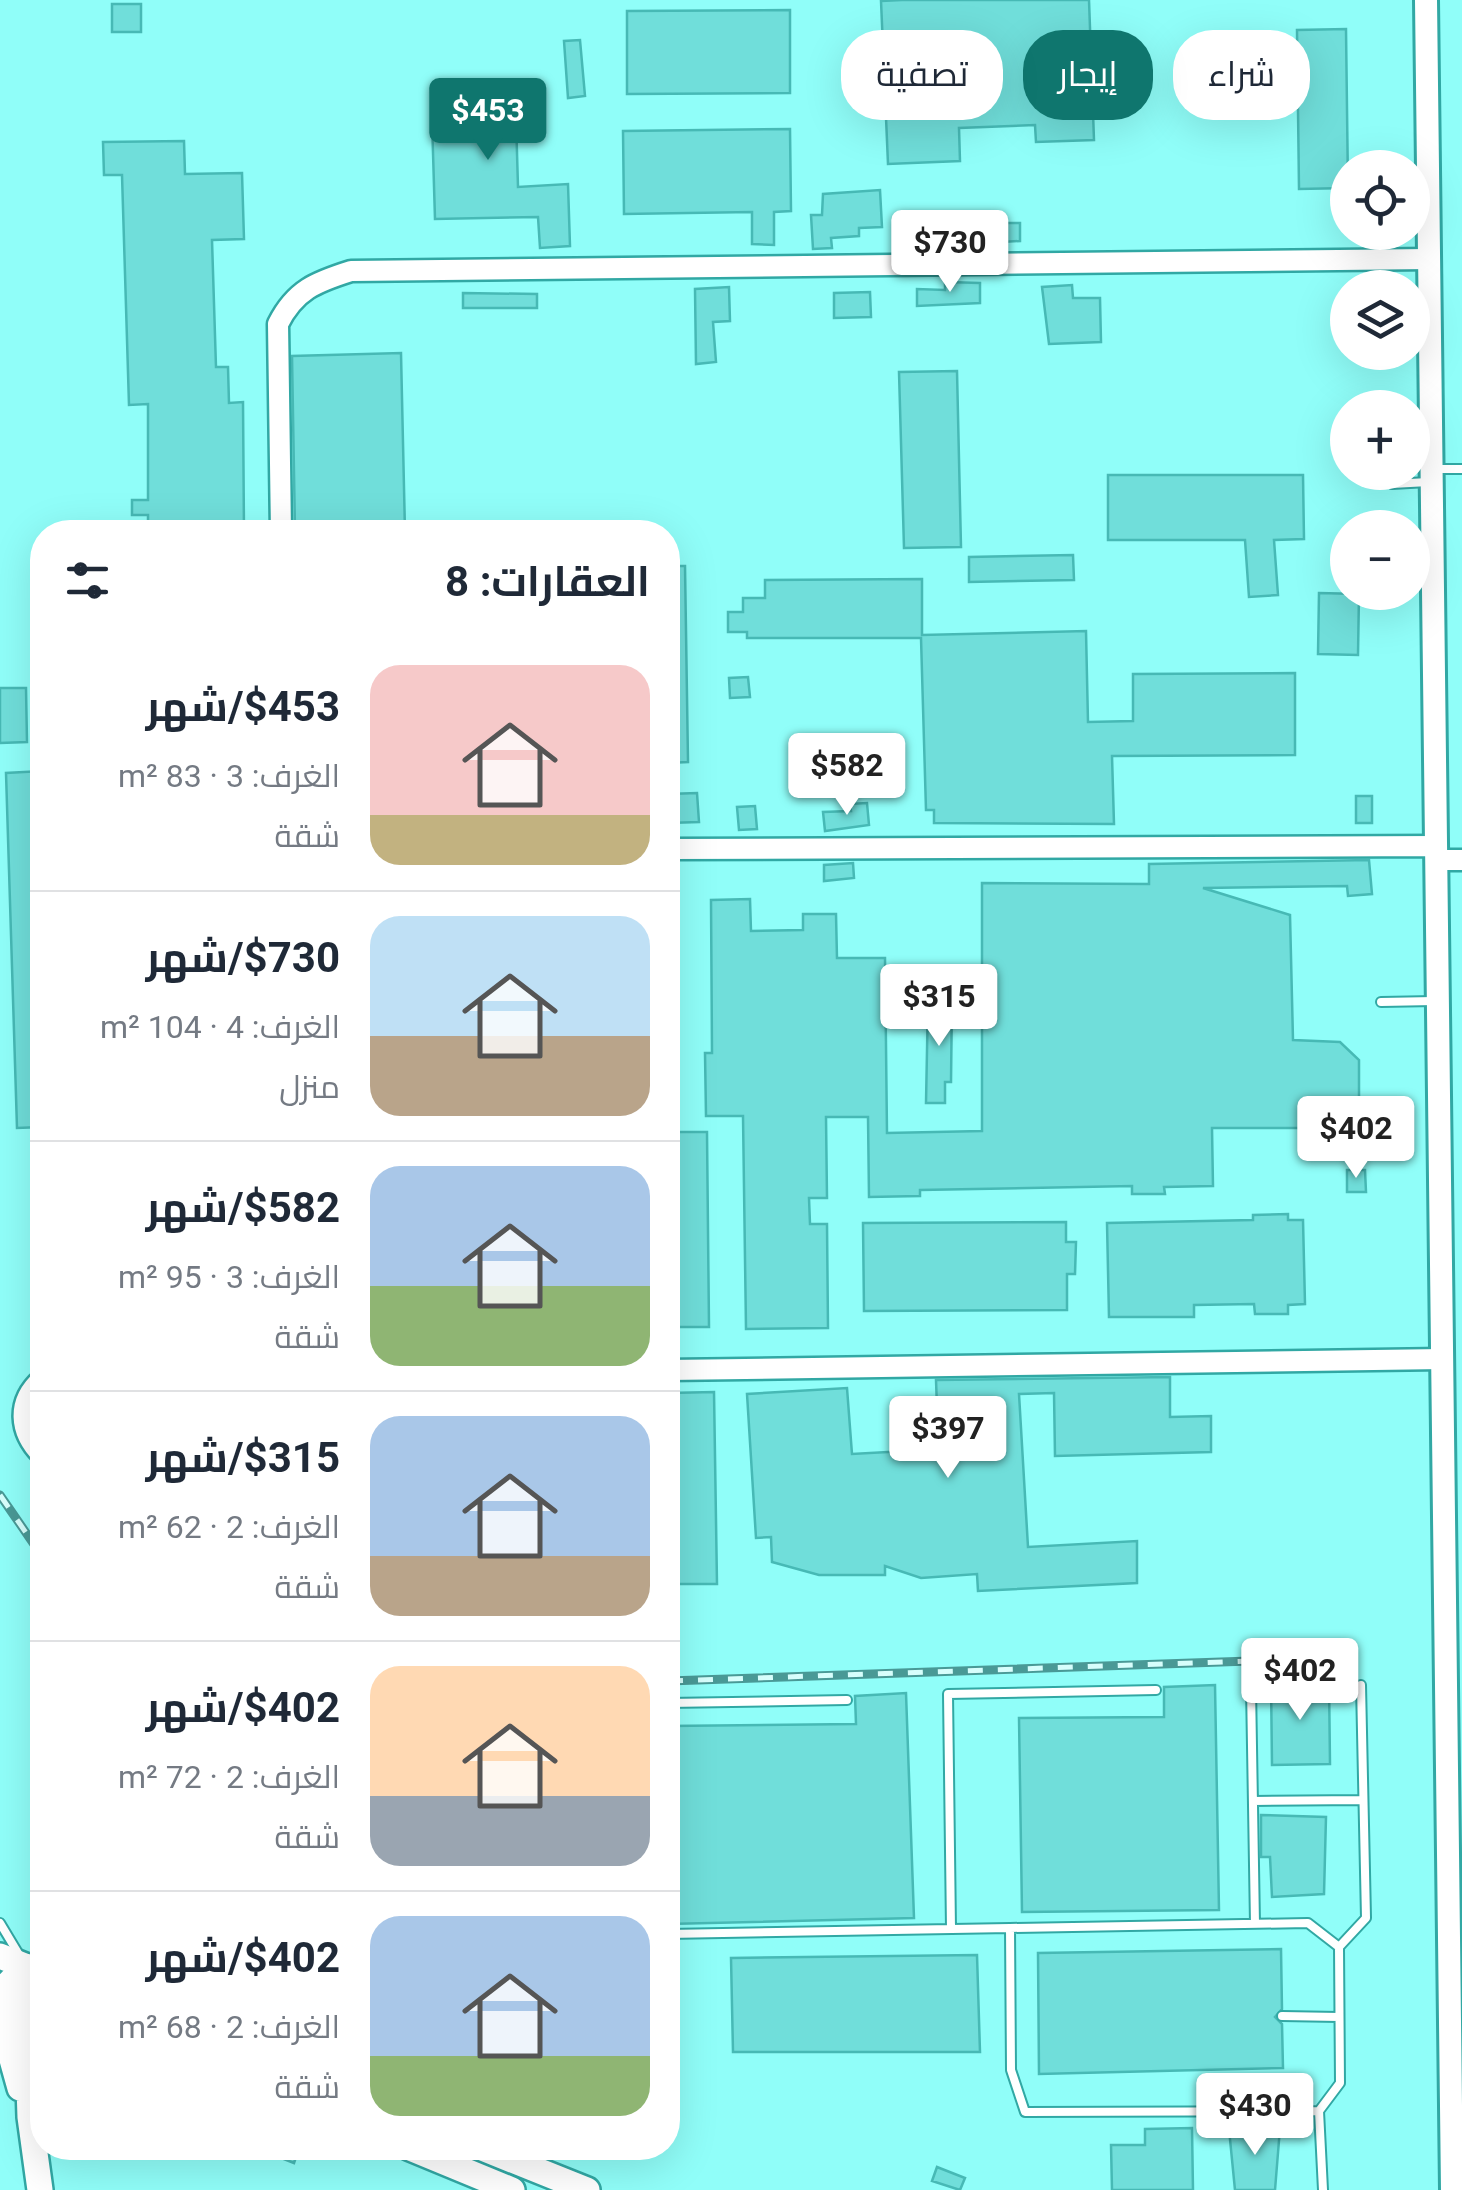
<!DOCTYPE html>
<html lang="ar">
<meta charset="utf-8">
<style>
:root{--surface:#fff;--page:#f2f2f3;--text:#1f2937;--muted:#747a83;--line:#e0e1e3;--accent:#0f766e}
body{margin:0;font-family:Roboto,Cairo,sans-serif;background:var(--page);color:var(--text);direction:rtl;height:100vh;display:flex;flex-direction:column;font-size:38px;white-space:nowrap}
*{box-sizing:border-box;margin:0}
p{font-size:32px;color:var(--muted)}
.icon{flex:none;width:55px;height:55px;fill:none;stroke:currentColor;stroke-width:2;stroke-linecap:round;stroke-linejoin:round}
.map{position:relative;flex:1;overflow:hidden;direction:ltr}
.panel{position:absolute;left:30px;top:520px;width:650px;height:1640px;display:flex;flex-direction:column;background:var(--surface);border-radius:40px;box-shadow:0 10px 40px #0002;direction:rtl}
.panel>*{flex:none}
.hud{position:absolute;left:710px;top:30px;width:600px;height:90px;direction:rtl;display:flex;gap:20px}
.fabs{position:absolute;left:1330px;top:150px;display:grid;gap:20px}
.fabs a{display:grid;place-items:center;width:100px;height:100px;border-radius:50%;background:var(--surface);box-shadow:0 10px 40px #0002;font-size:50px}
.price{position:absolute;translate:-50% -85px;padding:0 22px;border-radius:10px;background:#fff;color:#222;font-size:32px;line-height:65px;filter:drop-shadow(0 2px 5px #0008)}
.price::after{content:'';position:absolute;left:50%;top:60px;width:30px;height:22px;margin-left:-15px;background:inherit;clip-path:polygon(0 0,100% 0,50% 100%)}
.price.selected{background:var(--accent);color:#fff}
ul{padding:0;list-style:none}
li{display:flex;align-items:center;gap:30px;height:250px;padding:0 30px}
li+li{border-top:2px solid var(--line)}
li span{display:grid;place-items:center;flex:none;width:280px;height:200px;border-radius:30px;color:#555}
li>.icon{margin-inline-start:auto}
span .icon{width:120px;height:120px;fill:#fffc;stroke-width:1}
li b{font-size:42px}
h2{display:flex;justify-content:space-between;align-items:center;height:120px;padding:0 30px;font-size:42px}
.tag{padding:0 35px;border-radius:40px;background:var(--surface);box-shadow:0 10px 40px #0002;font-size:35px;line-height:90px}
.tag.selected{background:var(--accent);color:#fff}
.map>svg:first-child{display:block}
.building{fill:#70deda;stroke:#47b9b5;stroke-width:2.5}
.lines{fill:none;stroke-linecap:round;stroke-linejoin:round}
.service-casing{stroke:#31a8a4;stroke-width:12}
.tertiary-casing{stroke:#31a8a4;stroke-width:25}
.secondary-casing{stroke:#31a8a4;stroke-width:28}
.primary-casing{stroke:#31a8a4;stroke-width:30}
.trunk-casing{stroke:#31a8a4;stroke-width:30}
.service{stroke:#fff;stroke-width:8}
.tertiary{stroke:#fff;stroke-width:20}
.secondary{stroke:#fff;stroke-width:22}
.primary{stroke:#fff;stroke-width:25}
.trunk{stroke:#fff;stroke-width:25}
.rail-casing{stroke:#499996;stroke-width:9}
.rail{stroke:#d7fefc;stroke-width:5;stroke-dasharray:15;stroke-linecap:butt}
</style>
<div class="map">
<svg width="1462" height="2190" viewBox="0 0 1462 2190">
<rect width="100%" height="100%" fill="#90fef9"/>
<path class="building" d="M902,0H1089L1094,140L1036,142L1035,125L959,128L960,161L888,164L881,1Z
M112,4H141V32H112Z
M790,10V93L627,94V11Z
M1346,29L1348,188L1299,189L1297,30Z
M580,40L585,96L568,98L564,41Z
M515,84L518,187L568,184L570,246L540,248L538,217L435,219L431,86Z
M790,129L791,211L774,212V245L752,244V212L624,214L623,131Z
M184,141L185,174L242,173L244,239L212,240L216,367H228L229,403L243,402L244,532H148V515H132V500H148V404L129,405L122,175H104L103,142Z
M880,190L882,227L859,228V236L831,238L832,248L813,249L811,215H822L823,194Z
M1001,223H1020V241L1002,242Z
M947,230H966V247H947Z
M945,282L980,283V303L917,306V289L945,290Z
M1072,285L1073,298H1100L1101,342L1049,344L1042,287Z
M729,287L730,321L713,322L716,362L696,364L695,289Z
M870,292L871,317L834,318V293Z
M463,293L537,294V308H463Z
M401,353L405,532H295L292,356Z
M957,371L961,547L904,548L899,372Z
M1108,475H1303L1304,539L1274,540L1278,595L1249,597L1245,540H1108Z
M1073,555L1074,580L969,582V557Z
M668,566H685L688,762L668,763Z
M922,579V635L1086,631L1088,722L1133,721V674L1295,673V755L1112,756L1114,824L934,823V810H926L921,638H747V632H728V612H743V598H765V580Z
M1319,593L1359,594L1358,655L1318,654Z
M748,677L750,697L730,698L729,678Z
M0,688H26L27,742L0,743Z
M42,771V1127L17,1128L6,773Z
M697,793L699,822L668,823V794Z
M1356,796H1372V823H1356Z
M867,803L869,825L825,831L823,812L851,811L850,804Z
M755,806L757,829L739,830L737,807Z
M1369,860L1372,894L1348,896L1347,886L1203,888L1290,915L1293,1040L1340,1042L1359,1060V1106L1340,1109L1339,1128H1212L1213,1186L1164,1187L1165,1194H1132V1186L920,1190V1196L869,1197L868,1117H826L827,1198H809L810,1224H827L828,1328L746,1329L743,1116H706L705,1053H712L711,900L750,899L751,931L803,930V914H836L837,958H885L887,1133L982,1131V883L1149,884V864Z
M853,863L854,878L824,881V865Z
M928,999H952L951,1082H945V1103H926Z
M668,1132H707L709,1327H668Z
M1347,1170H1365L1366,1192H1347Z
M1288,1214V1220H1303L1305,1304L1288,1305V1314H1255L1254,1304L1194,1305V1317H1109L1107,1223L1253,1220V1215Z
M1066,1222V1242H1076L1075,1274H1067V1310L864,1311L863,1223Z
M1170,1377V1417L1211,1416V1452L1055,1456L1054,1393L1019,1394L1028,1547L1137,1541V1583L978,1591L977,1574L921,1578L885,1566V1575H819L772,1562L771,1537L756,1538L747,1394L847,1388L852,1454L924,1450L921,1409L937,1408L936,1380Z
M714,1392L717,1584H668V1393Z
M1329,1681L1330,1764L1272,1765L1271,1682Z
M1215,1685L1219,1910L1022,1912L1019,1718L1164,1717V1687Z
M906,1693L914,1918L668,1924V1726L856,1724L855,1696Z
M1261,1815L1326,1817L1324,1894L1272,1897L1270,1857H1261Z
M1281,1949L1282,2009L1275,2017L1282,2024L1283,2068L1039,2074L1038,1953Z
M977,1955L980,2052H733L731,1958Z
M1192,2128L1193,2190H1112L1111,2145H1145V2129Z
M1280,2128L1275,2190H1235L1229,2129Z
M256,2148H299L294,2163Z
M937,2167L965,2178L960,2190L932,2181Z"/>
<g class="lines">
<defs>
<path id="service" d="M1436,469H1462
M1392,484L1428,482
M1381,1002L1434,1001
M1251,1687L1255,1924
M668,1703L847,1700
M1253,1801L1363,1800
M0,1923L18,1953
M1010,1928L1308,1923L1339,1947L1340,2083L1319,2111
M951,1929L948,1694L1156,1690
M668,1934L1010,1928L1011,2070L1025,2112L1319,2111L1323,2190
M1339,1947L1366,1918L1361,1685
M1282,2016L1339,2017"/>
<path id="tertiary" d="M281,532L278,324C295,290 316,282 351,271L1429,259
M668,849L1437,846
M1437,860H1462
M668,1370L1443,1359
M42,1379C16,1402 19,1432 42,1455"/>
<path id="secondary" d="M1426,0L1452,2190"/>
<path id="primary" d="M410,2148L512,2190
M482,2148L587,2190"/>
<path id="trunk" d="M0,1956L25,1966
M25,1966L30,2117L40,2190
M0,2017L20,2088
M7,2036V1985L25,1966"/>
</defs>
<use href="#service" class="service-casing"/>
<use href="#tertiary" class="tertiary-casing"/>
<use href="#secondary" class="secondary-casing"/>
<use href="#primary" class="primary-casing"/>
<use href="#trunk" class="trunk-casing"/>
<use href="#service" class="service"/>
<use href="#tertiary" class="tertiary"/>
<use href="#secondary" class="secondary"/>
<use href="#primary" class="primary"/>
<use href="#trunk" class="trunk"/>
<defs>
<path id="rail" d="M0,1495L42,1556
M668,1681L1337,1658"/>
</defs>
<use href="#rail" class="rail-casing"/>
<use href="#rail" class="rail"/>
</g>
</svg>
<div class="fabs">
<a><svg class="icon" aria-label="locate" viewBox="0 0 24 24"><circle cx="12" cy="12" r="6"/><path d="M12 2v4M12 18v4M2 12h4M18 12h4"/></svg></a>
<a><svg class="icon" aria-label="layers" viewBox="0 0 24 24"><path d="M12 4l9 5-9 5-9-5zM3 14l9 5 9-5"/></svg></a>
<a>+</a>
<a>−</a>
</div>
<b class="price selected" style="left:488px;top:163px">$453</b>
<b class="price" style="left:950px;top:295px">$730</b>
<b class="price" style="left:847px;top:818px">$582</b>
<b class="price" style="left:939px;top:1049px">$315</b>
<b class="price" style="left:1356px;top:1181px">$402</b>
<b class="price" style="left:948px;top:1481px">$397</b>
<b class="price" style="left:1300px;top:1723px">$402</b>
<b class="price" style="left:1255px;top:2158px">$430</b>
<div class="hud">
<a class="tag">شراء</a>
<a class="tag selected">إيجار</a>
<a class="tag">تصفية</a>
</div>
<section class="panel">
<h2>العقارات: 8<svg class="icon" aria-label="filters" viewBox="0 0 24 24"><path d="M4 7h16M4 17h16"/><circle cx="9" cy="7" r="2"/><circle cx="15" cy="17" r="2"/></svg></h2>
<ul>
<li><span style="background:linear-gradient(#f6c9c9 75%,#c2b280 0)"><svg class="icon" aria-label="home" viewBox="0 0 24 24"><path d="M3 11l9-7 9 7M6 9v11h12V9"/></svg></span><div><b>$453/شهر</b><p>الغرف: 3 · 83 m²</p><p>شقة</p></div></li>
<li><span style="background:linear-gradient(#bfe0f5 60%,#b9a48a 0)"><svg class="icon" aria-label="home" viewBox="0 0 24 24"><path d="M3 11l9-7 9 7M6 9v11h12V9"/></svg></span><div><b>$730/شهر</b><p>الغرف: 4 · 104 m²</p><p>منزل</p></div></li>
<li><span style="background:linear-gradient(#a9c7e8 60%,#8fb573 0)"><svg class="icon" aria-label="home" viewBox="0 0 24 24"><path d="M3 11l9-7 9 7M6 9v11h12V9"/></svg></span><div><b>$582/شهر</b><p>الغرف: 3 · 95 m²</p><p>شقة</p></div></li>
<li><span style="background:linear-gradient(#a9c7e8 70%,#b9a48a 0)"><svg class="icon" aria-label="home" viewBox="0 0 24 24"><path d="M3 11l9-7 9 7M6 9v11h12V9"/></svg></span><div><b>$315/شهر</b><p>الغرف: 2 · 62 m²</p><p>شقة</p></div></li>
<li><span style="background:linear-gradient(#ffd9b3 65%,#9aa5b1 0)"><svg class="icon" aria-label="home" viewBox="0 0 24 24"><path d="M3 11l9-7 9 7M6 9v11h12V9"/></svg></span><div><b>$402/شهر</b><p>الغرف: 2 · 72 m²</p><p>شقة</p></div></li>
<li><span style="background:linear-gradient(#a9c7e8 70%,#8fb573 0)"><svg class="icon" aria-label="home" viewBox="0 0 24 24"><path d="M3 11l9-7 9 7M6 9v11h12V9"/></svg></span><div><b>$402/شهر</b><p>الغرف: 2 · 68 m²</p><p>شقة</p></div></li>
</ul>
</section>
</div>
